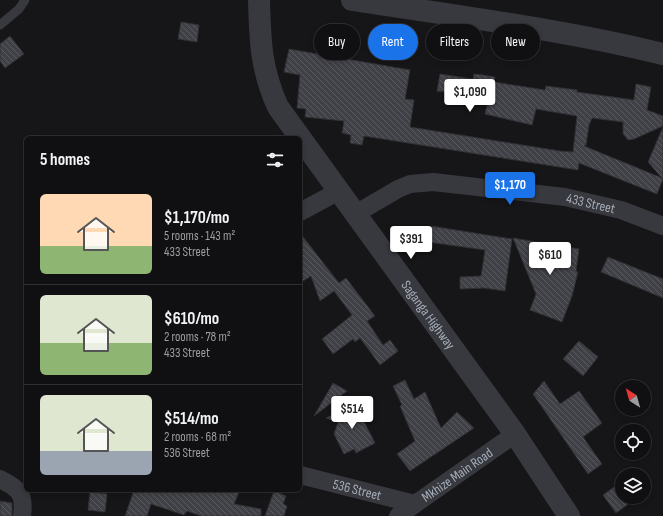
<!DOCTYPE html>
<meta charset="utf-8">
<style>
:root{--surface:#101012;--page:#1e1e20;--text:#f1f3f6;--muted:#9c9d9f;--line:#303032;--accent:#1a73e8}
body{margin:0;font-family:"Sofia Sans Condensed",sans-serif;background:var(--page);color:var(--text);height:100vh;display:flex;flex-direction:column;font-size:15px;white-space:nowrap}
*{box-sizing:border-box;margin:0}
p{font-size:13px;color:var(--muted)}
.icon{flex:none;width:22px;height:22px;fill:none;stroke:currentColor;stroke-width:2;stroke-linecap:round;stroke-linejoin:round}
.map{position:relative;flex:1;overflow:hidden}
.details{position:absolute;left:24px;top:136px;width:278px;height:356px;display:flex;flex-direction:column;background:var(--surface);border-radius:6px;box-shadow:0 2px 6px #0003,0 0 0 1px var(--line)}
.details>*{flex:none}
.guide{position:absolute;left:314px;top:24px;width:289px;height:36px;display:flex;gap:8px}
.needle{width:26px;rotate:323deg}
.fabs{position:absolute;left:615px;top:380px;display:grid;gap:8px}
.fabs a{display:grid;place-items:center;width:36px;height:36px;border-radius:50%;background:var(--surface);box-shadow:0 2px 6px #0003,0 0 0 1px var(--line);font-size:20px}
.price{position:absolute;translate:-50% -34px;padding:0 9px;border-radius:4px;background:#fff;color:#222;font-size:13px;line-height:26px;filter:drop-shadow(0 1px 2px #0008)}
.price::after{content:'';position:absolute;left:50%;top:24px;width:12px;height:9px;margin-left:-6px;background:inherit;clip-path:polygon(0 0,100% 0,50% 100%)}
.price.on{background:var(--accent);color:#fff}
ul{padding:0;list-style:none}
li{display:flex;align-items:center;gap:12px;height:100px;padding:0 16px}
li+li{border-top:1px solid var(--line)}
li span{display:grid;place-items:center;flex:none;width:112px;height:80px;border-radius:6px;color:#555}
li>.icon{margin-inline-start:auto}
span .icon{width:48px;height:48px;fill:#fffc;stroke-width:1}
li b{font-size:17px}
h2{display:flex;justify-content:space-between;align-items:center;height:48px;padding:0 16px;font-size:17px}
.pill{padding:0 14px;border-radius:18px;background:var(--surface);box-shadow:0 2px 6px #0003,0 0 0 1px var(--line);font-size:14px;line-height:36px}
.pill.on{background:var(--accent);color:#fff}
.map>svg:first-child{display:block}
.building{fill:url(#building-back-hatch);stroke:#303035}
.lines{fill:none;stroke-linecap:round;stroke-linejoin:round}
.service{stroke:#37393e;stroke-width:9}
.minor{stroke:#37393e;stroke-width:18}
.tertiary{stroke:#37393e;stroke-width:22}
.labels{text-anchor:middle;stroke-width:3;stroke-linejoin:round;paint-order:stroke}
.street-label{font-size:14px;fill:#a7aeba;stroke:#111114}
</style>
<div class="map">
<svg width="663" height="516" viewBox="0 0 663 516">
<defs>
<pattern id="building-back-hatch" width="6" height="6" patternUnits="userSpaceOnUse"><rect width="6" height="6" fill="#404146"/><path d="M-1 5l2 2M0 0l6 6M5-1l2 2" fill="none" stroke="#595a5f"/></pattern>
</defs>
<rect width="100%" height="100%" fill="#161618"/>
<path class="building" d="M181,22L199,25L197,42L178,39Z
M10,36L24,54L5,68L0,61V44Z
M289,49L410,70L405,99L414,100L410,127L560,151L573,152L577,116L536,109L532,125L485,114L489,98L437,91L440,74L473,79L474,74L483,75L495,77L494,82L545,90L546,86L577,90V92L634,100L636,84L651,87L647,110L663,116V126L634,139L628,140L623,134V122L592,118L589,125L586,145L584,146L662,178L648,162L663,127V179L657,194L579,163L578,170L364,136L362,145L350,143L351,135L342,133L344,121L305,117L306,109L297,108L300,75L284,72Z
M431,226L512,239L505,291L484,288L460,289V277L481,276L485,250L428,242Z
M300,233L339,283L346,278L375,316L367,321L383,345L390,340L398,351L380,365L360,338L355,342L353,339L333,354L322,339L352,315L334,291L320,301L311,276L300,283Z
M513,238L579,249L576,271L578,272L572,296L562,322L530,310L536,294Z
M608,257L663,279V298L601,272Z
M579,341L598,357L583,376L563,359Z
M405,380L414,399L425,392L441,428L457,412L474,428L410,471L397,454L415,441L400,406L402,405L393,386Z
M544,381L560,404L579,391L602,423L583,437L602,464L588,474L533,394Z
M333,383L347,391L314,416Z
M355,404L375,443L356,453L354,449L344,454L334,434L338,422L326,418Z
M617,485L618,487L622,485V497H638L616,513L603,495Z
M134,490H240L234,504L261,509V516H201L187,511L184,515L151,504L147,516H125Z
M274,491L286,496L283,504L287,506L284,516H265Z
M90,492L107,494L105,512L88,510Z
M0,501L12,503V516H0Z"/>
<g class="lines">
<path class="service" d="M0,25L19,9L25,0"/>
<g class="minor">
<path d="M300,212L339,191"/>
<path id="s1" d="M357,213L398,189L410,184L433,182L565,197L621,210L663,226"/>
<path id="s2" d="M300,475L415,504"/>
<path d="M0,479C20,489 25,494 22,516"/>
<path id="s3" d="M398,516L515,434"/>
</g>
<g class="tertiary">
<path id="s4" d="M259,0C260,41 261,70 278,107L515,434L569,516"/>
<path d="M352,0C456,16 561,29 663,54"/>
</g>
</g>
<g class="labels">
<g class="street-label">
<text dy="5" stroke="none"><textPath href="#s1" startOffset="243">433 Street</textPath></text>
<text dy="5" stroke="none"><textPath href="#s4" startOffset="366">Saganga Highway</textPath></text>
<text dy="5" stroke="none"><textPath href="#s3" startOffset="72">Mkhize Main Road</textPath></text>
<text dy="5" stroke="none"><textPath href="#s2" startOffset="59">536 Street</textPath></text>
</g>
</g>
</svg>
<div class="fabs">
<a><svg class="needle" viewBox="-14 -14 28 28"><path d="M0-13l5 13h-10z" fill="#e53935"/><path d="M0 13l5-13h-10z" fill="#9c9d9f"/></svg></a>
<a><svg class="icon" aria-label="locate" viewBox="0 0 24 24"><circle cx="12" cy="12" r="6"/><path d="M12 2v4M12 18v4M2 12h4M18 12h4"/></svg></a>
<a><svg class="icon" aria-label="layers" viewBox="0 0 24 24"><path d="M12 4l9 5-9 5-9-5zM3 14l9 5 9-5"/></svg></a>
</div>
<b class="price" style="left:470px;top:113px">$1,090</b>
<b class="price on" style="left:510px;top:206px">$1,170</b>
<b class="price" style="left:411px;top:260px">$391</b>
<b class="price" style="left:550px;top:276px">$610</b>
<b class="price" style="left:352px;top:430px">$514</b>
<div class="guide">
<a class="pill">Buy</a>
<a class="pill on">Rent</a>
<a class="pill">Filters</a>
<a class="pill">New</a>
</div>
<section class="details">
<h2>5 homes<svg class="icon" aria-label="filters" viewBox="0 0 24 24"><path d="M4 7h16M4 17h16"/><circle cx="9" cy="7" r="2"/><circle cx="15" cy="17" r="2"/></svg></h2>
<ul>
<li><span style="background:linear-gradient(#ffd9b3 65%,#8fb573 0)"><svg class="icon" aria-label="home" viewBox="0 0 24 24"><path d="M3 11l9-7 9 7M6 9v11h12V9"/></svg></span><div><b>$1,170/mo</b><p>5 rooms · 143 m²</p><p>433 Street</p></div></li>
<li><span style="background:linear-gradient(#dfe7d0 60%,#8fb573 0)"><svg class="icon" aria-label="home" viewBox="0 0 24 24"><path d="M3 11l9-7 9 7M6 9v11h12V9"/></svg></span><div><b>$610/mo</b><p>2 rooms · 78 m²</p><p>433 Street</p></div></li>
<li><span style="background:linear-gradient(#dfe7d0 70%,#9aa5b1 0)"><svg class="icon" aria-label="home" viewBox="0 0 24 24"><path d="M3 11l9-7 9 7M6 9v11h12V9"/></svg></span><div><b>$514/mo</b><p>2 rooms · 68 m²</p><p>536 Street</p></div></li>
</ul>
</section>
</div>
